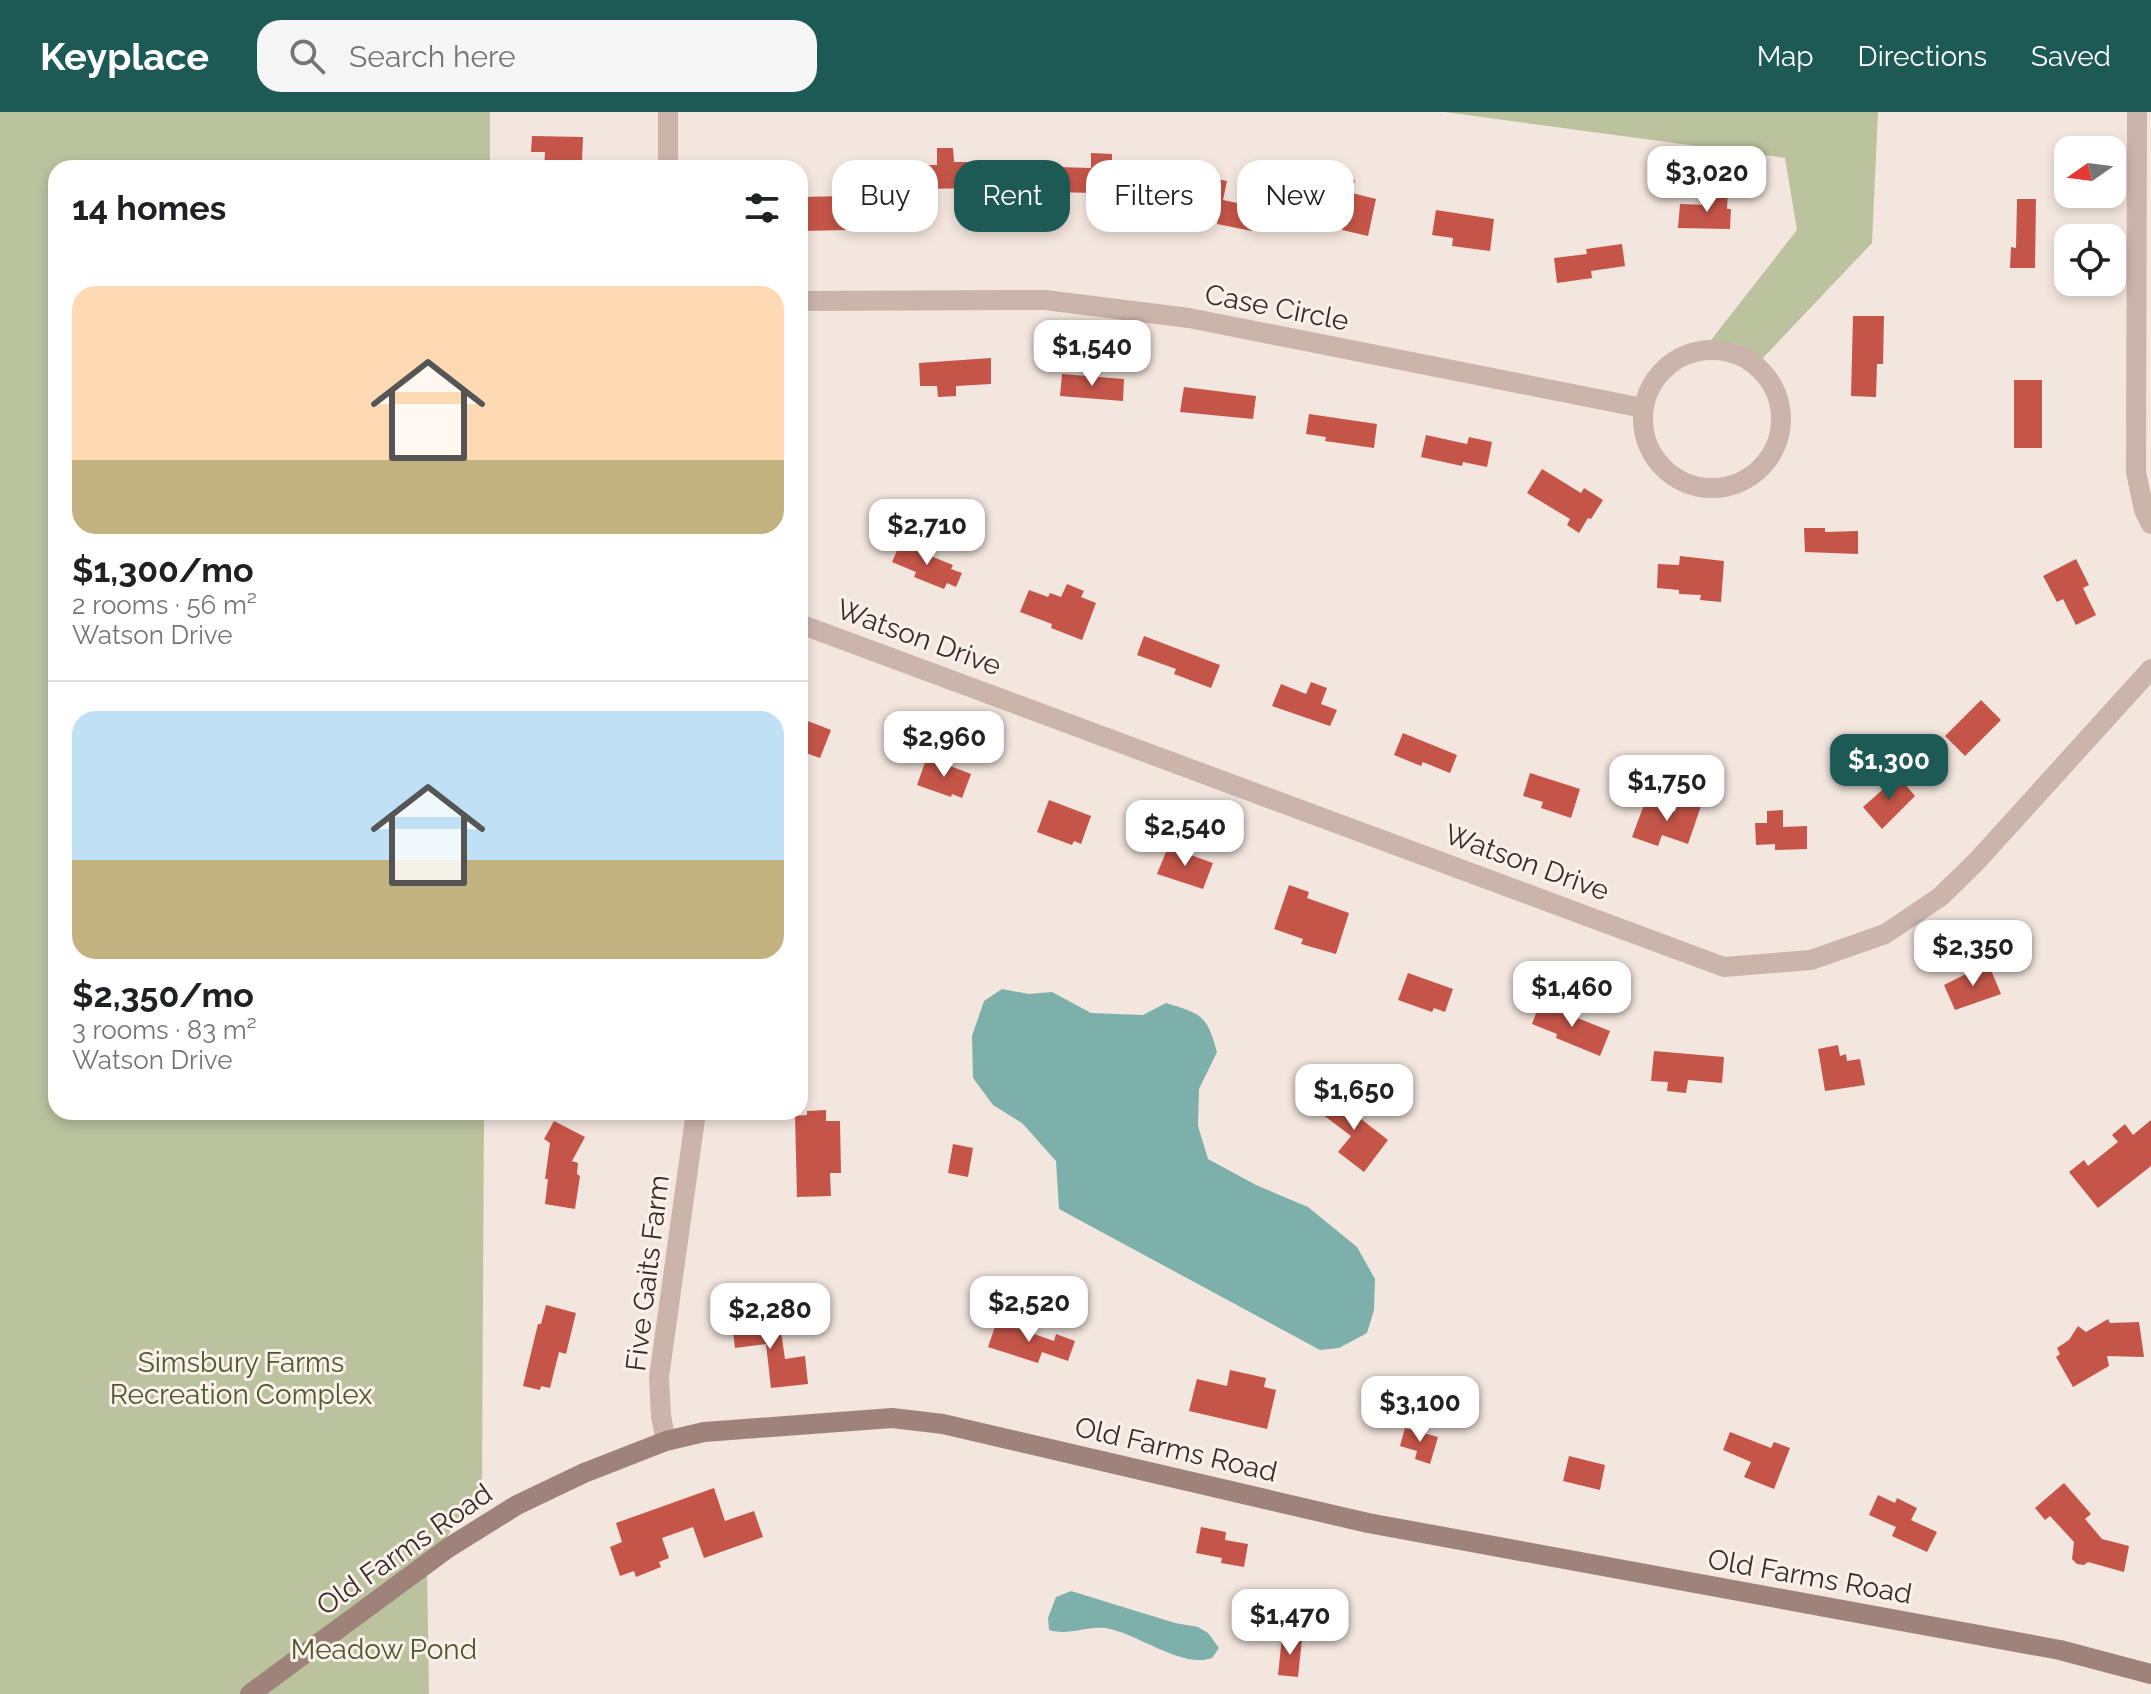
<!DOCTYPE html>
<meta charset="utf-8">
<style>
:root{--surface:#fff;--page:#f6f6f6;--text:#202124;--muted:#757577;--line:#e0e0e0;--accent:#1e5a55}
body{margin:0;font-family:Raleway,sans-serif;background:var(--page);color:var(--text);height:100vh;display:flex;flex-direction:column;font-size:30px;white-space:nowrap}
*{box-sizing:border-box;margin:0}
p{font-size:26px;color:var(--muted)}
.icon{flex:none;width:44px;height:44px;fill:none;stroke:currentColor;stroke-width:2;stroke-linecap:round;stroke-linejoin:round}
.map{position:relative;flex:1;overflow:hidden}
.sheet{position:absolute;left:48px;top:48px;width:760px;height:960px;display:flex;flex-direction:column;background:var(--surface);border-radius:24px;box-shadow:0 4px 12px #0003}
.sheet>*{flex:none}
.banner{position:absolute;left:832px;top:48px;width:760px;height:72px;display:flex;gap:16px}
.needle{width:52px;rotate:256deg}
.fabs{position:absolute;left:2054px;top:24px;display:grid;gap:16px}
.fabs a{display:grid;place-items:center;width:72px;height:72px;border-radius:16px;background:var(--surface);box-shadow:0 4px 12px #0003;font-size:40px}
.price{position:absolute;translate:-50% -68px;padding:0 18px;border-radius:16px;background:#fff;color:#222;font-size:26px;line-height:52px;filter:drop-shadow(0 2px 4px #0008)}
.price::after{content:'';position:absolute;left:50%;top:48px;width:24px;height:18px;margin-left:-12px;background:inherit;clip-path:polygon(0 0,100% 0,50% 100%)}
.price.active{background:var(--accent);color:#fff}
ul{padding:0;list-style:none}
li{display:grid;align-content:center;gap:16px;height:424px;padding:0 24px}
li+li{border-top:2px solid var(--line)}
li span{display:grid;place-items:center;height:248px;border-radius:24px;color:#555}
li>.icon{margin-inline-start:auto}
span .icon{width:144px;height:144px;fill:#fffc;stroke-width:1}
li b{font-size:34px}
h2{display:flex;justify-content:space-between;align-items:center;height:96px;padding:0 24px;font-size:34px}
.tag{padding:0 28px;border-radius:24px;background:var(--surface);box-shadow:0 4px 12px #0003;font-size:28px;line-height:72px}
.tag.active{background:var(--accent);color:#fff}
header{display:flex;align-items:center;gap:48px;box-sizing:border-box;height:112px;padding:0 40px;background:var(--accent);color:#fff}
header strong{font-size:38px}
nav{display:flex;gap:44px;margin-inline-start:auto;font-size:28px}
.search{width:560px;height:72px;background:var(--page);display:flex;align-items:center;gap:20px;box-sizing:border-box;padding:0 28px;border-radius:24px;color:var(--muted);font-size:30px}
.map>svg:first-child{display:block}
.green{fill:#bbc29e}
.water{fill:#7db0aa}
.building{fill:#c65549}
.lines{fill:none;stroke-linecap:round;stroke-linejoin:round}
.street{stroke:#cbb4aa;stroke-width:20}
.secondary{stroke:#9f837b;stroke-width:20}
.labels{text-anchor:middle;stroke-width:6;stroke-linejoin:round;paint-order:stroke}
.street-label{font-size:28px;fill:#382c29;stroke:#faf1eb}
.park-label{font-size:28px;fill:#4e572d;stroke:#faf1eb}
</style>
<header>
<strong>Keyplace</strong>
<div class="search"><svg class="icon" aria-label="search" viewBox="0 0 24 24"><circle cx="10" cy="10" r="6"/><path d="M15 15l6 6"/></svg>Search here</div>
<nav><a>Map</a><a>Directions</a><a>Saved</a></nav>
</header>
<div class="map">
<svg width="2151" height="1582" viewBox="0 0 2151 1582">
<rect width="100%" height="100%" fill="#f3e6de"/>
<path class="green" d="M0,0H490V56H56V1000H484L482,1372L427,1455L429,1582H0Z
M1445,0H1878L1872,131L1759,250L1738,232L1711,228L1797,118L1785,46Z"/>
<path class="water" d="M1002,877L1029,882L1052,880L1091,901L1143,903L1166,891C1202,902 1207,903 1217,940L1199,977L1198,1014L1208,1047L1256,1073L1308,1095L1357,1135L1375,1167L1374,1198L1367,1221L1339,1236L1320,1238L1059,1097L1056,1049L1022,1011L993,993L973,966L972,924L984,889Z
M1071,1479L1175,1511L1198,1515L1208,1521L1219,1536L1212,1546C1181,1557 1136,1520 1105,1516C1085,1514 1069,1524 1049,1518L1048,1506L1056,1485Z"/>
<path class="building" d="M532,24L583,25L582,51H569V56H544L545,40H531Z
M937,36H953L954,50H991V76L913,77V53H937Z
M1091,41L1112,42V56L1129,57V82L1056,80L1057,55L1091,56Z
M1326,61L1355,68L1352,81L1376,87L1368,124L1342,118L1346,102L1300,92L1305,67L1324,71Z
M1206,65L1227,69L1223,88L1256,95L1252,119L1217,112L1218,107L1178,99L1183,76L1203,80Z
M1709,79L1728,80L1727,97H1731L1730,117L1678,116L1680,92L1708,93Z
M846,84L847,118L800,119V85Z
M2017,87H2036L2035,156H2010L2011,135L2016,136Z
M1436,98L1494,107L1490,139L1452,134L1453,126L1432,123Z
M1622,132L1625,154L1591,159L1592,166L1557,171L1554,146L1587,142L1586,137Z
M1853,204H1884L1883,252H1877L1876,285L1851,284Z
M991,246V272L956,274V284L938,285L937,274H920L919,251Z
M1062,262L1124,267L1123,289L1060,284Z
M2014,268H2042V336H2014Z
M1184,275L1256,284L1253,307L1180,300Z
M1309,302L1377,312L1374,336L1325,329L1326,325L1306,322Z
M1426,323L1467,332L1469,325L1492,330L1487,355L1463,350L1462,354L1421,345Z
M1542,357L1581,381L1584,376L1603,388L1591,407L1588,406L1579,421L1567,413L1570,407L1527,381Z
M1804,416H1825V420L1858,419V442L1805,440Z
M900,432L953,453L951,457L962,461L956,475L947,471L944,477L914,465L916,460L892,450Z
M1680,444L1724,449L1721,490L1700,488L1701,483L1679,482V478L1657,476L1658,452L1679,453Z
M2076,447L2089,473L2083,476L2096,503L2076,513L2063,487L2057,490L2043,464Z
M1067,472L1084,479L1081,485L1096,491L1082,528L1051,516L1052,512L1020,500L1029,478L1048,485L1050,481L1061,485Z
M1144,524L1220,553L1211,576L1174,562L1176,557L1137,543Z
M1311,570L1327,576L1321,592L1337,598L1330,614L1272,594L1281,572L1306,582Z
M1981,588L2001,608L1965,644L1945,624Z
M800,606L831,618L820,646L800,639Z
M1403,621L1457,643L1450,661L1423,650L1421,654L1394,643Z
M927,645L971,662L962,686L952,682L951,685L917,673Z
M1530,661L1580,677L1571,706L1541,696L1543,690L1523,684Z
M1898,664L1915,684L1882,717L1863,695Z
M1680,686L1701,694L1688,732L1662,723L1658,734L1632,725L1645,690L1675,700Z
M1049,688L1091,704L1081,732L1074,729L1072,733L1037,720Z
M1783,698V715L1807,714V737L1775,738V732L1756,733L1755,711H1767V699Z
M1168,735L1213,751L1203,777L1157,762Z
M1289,773L1309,780L1307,786L1349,801L1336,842L1301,832L1303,827L1274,817Z
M1988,851L2001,882L1955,898L1944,873Z
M1408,861L1453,877L1445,900L1434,896L1432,900L1398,888Z
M1540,891L1610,919L1600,944L1556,926L1557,922L1532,912Z
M1838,933L1840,944L1846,942L1847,949L1860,947L1865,973L1825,979L1818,937Z
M1654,939L1724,945L1722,971L1688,968L1686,981L1667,979L1668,970L1651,969Z
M1334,979L1355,995L1352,1000L1388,1028L1364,1060L1338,1040L1351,1024L1318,999Z
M826,998V1009H840L841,1061H830L831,1084L797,1085L795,1004L807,1003V999Z
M2151,1008V1054L2098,1096L2069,1060L2084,1048L2088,1054L2118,1030L2112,1023L2125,1012L2133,1023Z
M554,1009L585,1025L572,1049L578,1051L577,1062L580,1064L575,1097L545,1092L548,1067H545L550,1031L544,1027Z
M953,1032L973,1036L968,1065L948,1061Z
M546,1193L576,1201L566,1242L559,1240L550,1276L541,1274L540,1278L523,1274L538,1212H541Z
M753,1200L755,1216L780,1213L785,1247L805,1244L808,1272L771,1276L766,1232L735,1236L731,1203Z
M2108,1207L2110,1211L2139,1210L2144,1245L2107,1244L2109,1254L2073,1275L2056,1245L2060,1242L2057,1236L2069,1228L2078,1214L2086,1220Z
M997,1209L1054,1229L1056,1222L1075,1229L1068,1249L1042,1240L1038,1251L988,1235Z
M1230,1258L1266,1266L1264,1275L1276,1278L1267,1317L1189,1299L1197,1267L1227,1274Z
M1405,1316L1438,1325L1430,1352L1415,1347L1417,1339L1400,1334Z
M1730,1320L1771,1336L1774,1330L1790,1336L1774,1377L1744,1365L1751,1350L1723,1338Z
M1569,1344L1605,1353L1600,1378L1563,1369Z
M2064,1371L2091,1402L2085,1407L2102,1427L2129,1434L2124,1460L2088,1450L2084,1453L2077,1452L2072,1447L2074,1430L2050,1404L2045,1408L2035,1396Z
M714,1376L725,1409L754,1399L763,1425L704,1446L693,1415L662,1426L669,1446L659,1450L661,1455L636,1465L634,1459L620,1464L610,1435L622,1430L616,1411Z
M1878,1383L1895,1391L1897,1386L1917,1396L1911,1408L1937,1420L1927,1440L1892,1424L1896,1415L1869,1403Z
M1201,1415L1226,1420L1225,1428L1248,1432L1244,1455L1221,1451L1222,1446L1196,1441Z
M1282,1525L1302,1527L1298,1565L1278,1563Z"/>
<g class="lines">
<path class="street" d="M668,0V56
M2137,0L2136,360L2144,398L2151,412
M800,189L1045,188L1189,206L1643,296
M1643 307a69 69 0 1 1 138 0a69 69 0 1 1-138 0Z
M800,512L1724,855L1811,848L1885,822L1940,785L1976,750L2151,557
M666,1329L661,1304L659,1265L696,1000"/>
<path class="secondary" d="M250,1582L448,1436L517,1393L584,1361L666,1329L704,1320L892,1306L943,1312L1368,1411L2060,1538L2151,1562"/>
</g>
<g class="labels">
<g class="street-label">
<text transform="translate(1277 195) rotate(11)" y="10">Case Circle</text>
<text transform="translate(919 525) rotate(20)" y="10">Watson Drive</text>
<text transform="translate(1527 750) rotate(20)" y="10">Watson Drive</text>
<text transform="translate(647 1161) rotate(-83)" y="10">Five Gaits Farm</text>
<text transform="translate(1176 1337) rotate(13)" y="10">Old Farms Road</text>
<text transform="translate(404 1437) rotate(-35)" y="10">Old Farms Road</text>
<text transform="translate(1810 1464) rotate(10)" y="10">Old Farms Road</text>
</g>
<g class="park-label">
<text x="241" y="1260">Simsbury Farms<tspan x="241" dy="32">Recreation Complex</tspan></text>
<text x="384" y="1547">Meadow Pond</text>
</g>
</g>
</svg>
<div class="fabs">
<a><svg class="needle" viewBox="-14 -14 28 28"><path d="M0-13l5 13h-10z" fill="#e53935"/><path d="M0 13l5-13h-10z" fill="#757577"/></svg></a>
<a><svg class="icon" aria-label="locate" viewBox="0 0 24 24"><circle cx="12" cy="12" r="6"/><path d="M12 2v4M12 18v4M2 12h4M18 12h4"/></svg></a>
</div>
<b class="price" style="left:1707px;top:102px">$3,020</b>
<b class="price" style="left:1092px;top:276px">$1,540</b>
<b class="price" style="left:927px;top:455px">$2,710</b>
<b class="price" style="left:944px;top:667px">$2,960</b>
<b class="price active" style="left:1889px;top:690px">$1,300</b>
<b class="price" style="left:1667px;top:711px">$1,750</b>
<b class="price" style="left:1185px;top:756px">$2,540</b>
<b class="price" style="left:1973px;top:876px">$2,350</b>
<b class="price" style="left:1572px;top:917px">$1,460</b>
<b class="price" style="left:1354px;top:1020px">$1,650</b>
<b class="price" style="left:1029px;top:1232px">$2,520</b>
<b class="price" style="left:770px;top:1239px">$2,280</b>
<b class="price" style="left:1420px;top:1332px">$3,100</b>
<b class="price" style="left:1290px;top:1545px">$1,470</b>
<div class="banner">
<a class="tag">Buy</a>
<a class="tag active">Rent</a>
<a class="tag">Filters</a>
<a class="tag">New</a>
</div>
<section class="sheet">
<h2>14 homes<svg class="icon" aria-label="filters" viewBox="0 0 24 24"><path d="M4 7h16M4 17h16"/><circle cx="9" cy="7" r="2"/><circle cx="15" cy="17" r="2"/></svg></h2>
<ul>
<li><span style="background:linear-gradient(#ffd9b3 70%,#c2b280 0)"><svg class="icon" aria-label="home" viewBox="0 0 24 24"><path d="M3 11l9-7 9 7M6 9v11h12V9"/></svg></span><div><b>$1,300/mo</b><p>2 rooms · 56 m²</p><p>Watson Drive</p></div></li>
<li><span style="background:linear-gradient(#bfe0f5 60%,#c2b280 0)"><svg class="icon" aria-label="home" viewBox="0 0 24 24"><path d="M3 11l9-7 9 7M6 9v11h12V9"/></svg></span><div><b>$2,350/mo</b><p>3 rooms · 83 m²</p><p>Watson Drive</p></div></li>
</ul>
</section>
</div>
